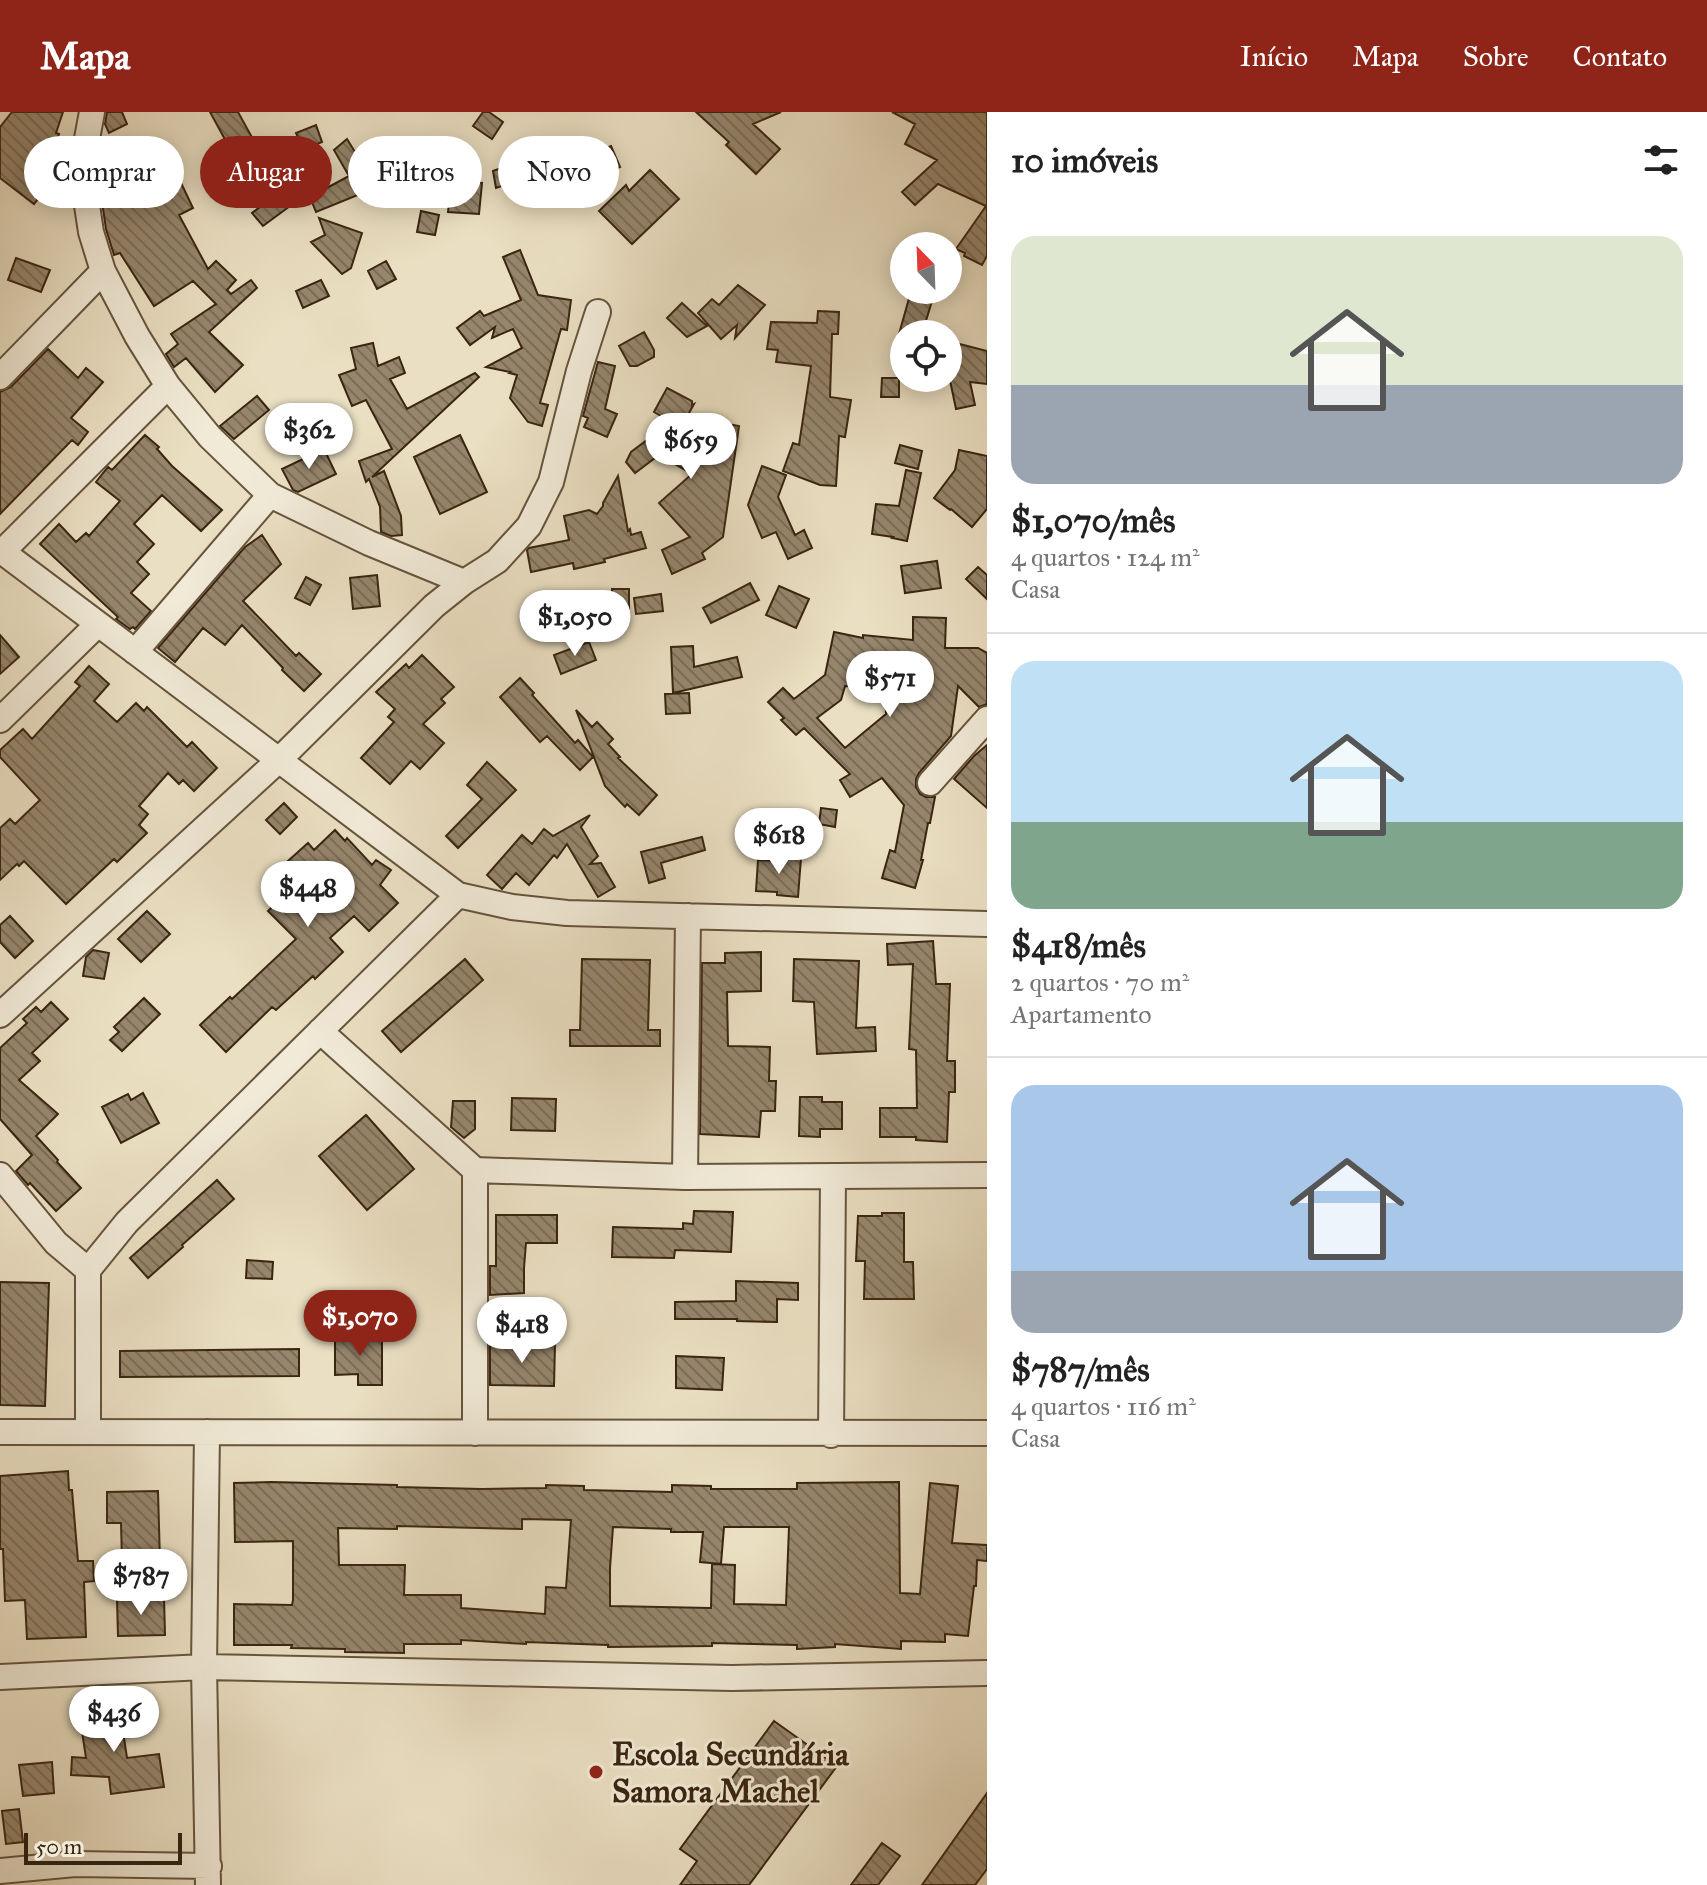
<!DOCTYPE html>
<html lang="pt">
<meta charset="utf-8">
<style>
:root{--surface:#fff;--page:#f6f6f6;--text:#222;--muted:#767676;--line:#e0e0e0;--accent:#8f2418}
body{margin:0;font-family:"IM FELL Great Primer",serif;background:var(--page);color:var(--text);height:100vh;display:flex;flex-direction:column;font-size:30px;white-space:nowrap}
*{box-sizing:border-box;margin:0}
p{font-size:26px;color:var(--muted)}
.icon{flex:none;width:44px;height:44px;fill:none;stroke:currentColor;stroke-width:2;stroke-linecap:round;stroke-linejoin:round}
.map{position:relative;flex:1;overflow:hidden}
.drawer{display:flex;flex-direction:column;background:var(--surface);width:720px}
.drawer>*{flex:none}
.hud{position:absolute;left:24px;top:24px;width:760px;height:72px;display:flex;gap:16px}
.needle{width:52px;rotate:337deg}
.fabs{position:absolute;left:890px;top:120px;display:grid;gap:16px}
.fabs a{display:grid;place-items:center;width:72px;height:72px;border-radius:50%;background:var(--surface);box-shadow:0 4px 20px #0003;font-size:40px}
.scale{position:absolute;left:24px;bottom:20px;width:158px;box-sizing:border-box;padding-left:8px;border:4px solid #3a2511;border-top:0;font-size:22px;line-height:28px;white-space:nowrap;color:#3a2511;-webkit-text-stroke:6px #f1ead7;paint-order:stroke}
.price{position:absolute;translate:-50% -68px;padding:0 18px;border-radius:28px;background:#fff;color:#222;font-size:26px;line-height:52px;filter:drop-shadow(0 2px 4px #0008)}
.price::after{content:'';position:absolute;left:50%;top:48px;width:24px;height:18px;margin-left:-12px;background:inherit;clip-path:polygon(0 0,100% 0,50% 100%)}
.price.selected{background:var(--accent);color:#fff}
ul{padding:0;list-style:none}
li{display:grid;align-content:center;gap:16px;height:424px;padding:0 24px}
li+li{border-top:2px solid var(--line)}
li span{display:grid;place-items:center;height:248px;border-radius:24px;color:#555}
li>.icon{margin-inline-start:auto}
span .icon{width:144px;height:144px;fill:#fffc;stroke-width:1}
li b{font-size:34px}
h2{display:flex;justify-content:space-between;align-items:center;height:96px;padding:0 24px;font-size:34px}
.tag{padding:0 28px;border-radius:36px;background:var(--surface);box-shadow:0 4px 20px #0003;font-size:28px;line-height:72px}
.tag.selected{background:var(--accent);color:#fff}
header{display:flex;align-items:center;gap:48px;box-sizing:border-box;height:112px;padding:0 40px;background:var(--accent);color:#fff}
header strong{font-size:38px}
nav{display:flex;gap:44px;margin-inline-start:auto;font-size:28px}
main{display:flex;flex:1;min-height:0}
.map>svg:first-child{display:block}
.building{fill:url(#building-back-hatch);stroke:#3a2511;stroke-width:2;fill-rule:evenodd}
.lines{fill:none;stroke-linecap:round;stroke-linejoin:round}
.street-casing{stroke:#66543d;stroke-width:28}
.street{stroke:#f1ead7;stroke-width:24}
.poi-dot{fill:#8f2418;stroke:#f1ead7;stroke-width:3}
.labels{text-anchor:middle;stroke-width:6;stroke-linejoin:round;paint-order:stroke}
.poi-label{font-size:32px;font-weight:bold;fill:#3a2511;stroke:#f1ead7;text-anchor:start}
</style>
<header>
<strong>Mapa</strong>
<nav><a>Início</a><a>Mapa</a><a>Sobre</a><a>Contato</a></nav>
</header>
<main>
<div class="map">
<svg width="987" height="1773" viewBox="0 0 987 1773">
<defs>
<pattern id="building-back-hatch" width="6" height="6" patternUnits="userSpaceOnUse" patternTransform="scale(2)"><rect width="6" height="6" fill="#96866d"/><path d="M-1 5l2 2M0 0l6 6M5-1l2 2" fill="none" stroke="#7b6d58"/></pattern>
</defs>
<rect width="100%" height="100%" fill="#eadfc2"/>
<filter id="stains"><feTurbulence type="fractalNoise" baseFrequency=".0025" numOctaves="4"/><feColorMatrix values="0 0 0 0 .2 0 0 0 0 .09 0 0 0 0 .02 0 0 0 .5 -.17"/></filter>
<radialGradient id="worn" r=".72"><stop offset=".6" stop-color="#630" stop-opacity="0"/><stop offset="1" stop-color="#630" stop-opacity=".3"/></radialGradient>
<path class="building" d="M12,0H63L56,21L59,22L58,25L71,29L64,53L34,92L0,66V15Z
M107,0H122L127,12L109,21L105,12Z
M210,0H238L260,40L255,43L264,62L242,72L235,57L240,55Z
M483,0H489L503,10L492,27L473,14Z
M696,0H781L753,12L780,37L756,62L726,33L729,30Z
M892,0H987V144L982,153L964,144L965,141L956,137L986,94L938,72L915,93L902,80L937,48L905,32L915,12Z
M316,13L322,30L304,38L296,21Z
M347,27L363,53L365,52L375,76L316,100L310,85L349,64L334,38Z
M151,28L172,52L193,96L179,103L208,157L216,149L236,168L227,178L231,182L251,168L257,176L209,220L243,253L215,280L186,246L174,255L166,242L178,232L171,222L216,192L193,169L154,194L120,141L114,143L106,117L101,83L121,75L119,71L150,58L135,41Z
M611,34L620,55L597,65L588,43Z
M524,48L529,65L496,76L493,59Z
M650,58L679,87L632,132L599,99L626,73L629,79Z
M463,69L482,71L479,102L448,100L451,73Z
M281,79L290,94L263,114L252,101Z
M421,99L439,103L435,123L417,120Z
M319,106L362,121L351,156L342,162L311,130L325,123Z
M520,138L538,183L571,188L567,218L561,217L540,291L548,293L542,314L528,310L510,286L517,263L509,261L510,260L486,255L522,236L513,217L492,226L495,215L470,233L457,216L480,199L484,204L521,188L503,145Z
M16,146L50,158L41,180L8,168Z
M386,149L396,167L377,177L368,159Z
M321,168L329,184L303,196L296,179Z
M738,173L765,193L735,226L737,213L721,227L698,201L712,187L719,193Z
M910,183L932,189L922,222H899Z
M682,191L707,214L687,225L667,206Z
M818,199L839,200L838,222H832L830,285L851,288L845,325L839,324L836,374L820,373L783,359L793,331L799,333L811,254L776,250L778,238L767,237L771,210L817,211Z
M644,220L654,238V245L637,254H630L619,234Z
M948,229L987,239V272L970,270L975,293L956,297L948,259Z
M373,231L378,254L399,245L405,261L390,267L407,297L475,261L479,265L372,365L384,359L401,404L402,423L391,424L381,420L380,395L369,367L366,370L359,349L392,337L366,288L352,294L339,263L356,257L351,236Z
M48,237L78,266L86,256L103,270L71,306L88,320L78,333L72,328L0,402V280L11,275Z
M598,250L615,254L605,297L617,302L607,325L584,315L588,306L583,304Z
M882,266H899V285H881Z
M667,276L692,289V293L694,292L678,321L718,344L722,311L739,314L723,425L702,441L705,447L672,462L662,438L690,425L659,391L692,362L659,343L635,361L626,350L631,340L671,310L654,300Z
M257,284L269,298L234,327L220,314Z
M145,323L159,335L157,337L172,354L222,398L201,419L162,383L134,412L154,432L137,450L149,462L131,481L151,499L135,517L133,515L130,517L116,507L118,505L40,432L59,412L76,430L86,421L89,424L120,389L96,370L108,355L112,358Z
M460,323L487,380L440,402L414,345Z
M900,333L922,339L918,357L895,351Z
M324,337L336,362L298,380L293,378L282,357Z
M959,338L987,344V397L972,415L951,397L950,398L934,386L955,358Z
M762,354L786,363L778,385L795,423L804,418L812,436L788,447L776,420L762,426L748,393Z
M906,358L921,361L907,429L892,426L893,425L872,422L876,392L899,394Z
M618,364L628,419L630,417L631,423L641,420L646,436L604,447L605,450L574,457L573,451L531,460L527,438L529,436L569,428L564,404L589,398L597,402L603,394V391Z
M262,423L281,452L243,489L296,544L299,541L321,562L304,579L282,558L283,556L242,513L225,533L203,516L175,550L158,536L245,435Z
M937,449L941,476L905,481L901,454Z
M978,455L987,463V487L966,467Z
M377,463L380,494L353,497L350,466Z
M306,465L321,473L310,493L295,486Z
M750,471L759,488L711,511L703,496Z
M779,474L809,487L796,516L766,503Z
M612,477H629V497H612Z
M661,482L663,499L636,502L634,486Z
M913,505L946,506L945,536H978L987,541V592L979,595L958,574L951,624L919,661L916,667V675L920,682L926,685H935L930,711H928L921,748H923L915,776L882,766L890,738L895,740L904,693L882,666L850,685L840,668L850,662L804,616L796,623L781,608L784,606L768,590L783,576L794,587L825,563L834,520L863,526V523L913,528ZM845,574L885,577L886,602L845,636L817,606L841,588Z
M0,523L19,545L0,562Z
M589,530L596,548L561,562L554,543Z
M693,534L694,555L737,545L742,565L673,581L671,535Z
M422,543L454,575L441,587L445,591L423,612L444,631L420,657L411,649L390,672L361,646L394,610L388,605L395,597L376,580L406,552L409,556Z
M89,554L109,572L94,589L117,610L136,591L144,599L147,595L187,635L192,630L217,656L194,679L183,668L179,672L168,661L139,694L148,702L139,713L147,721L117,750L114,747L66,792L24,749L19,754L17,752L0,768V716L10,707L15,712L40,688L0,645V638L23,617L32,627L80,574L75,570Z
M520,566L534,581L532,583L575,631L578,628L593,645L580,658L547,624L540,630L500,585Z
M689,581L690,601L666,602L665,582Z
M576,598L592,615L597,610L613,627L608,632L620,645L618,646L657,683L639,703L627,692L625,695L605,674Z
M987,633V696L954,667L974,644Z
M487,650L516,678L458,736L446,724L482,687L467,673Z
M284,691L297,705L280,722L266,708Z
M821,696L837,698L835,715L819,712Z
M590,703L581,715L598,744L590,752L601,751L615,775L598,785L567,732L557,746L554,743L529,773L516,761L502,777L487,763L522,723L532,732L544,717L553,724Z
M335,718L345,729L347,726L372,753L376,748L391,758L380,773L398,791L369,819L354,804L330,826L343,840L315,867L313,864L276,898L272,895L226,940L200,913L230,885L232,887L296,827L268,799L294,774L279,757L308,731L314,738Z
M702,725L705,738L661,751L665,766L649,771L641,740Z
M778,745L801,746L798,785L777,783V780L756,779L758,748L778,749Z
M147,799L170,822L141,850L118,827Z
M10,804L33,829L15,846L0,830V813Z
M933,829L936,872H950L947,949H955V980H949L947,1030L916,1028V1025H880V996H917L916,938L909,937L913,852L888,853L887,832Z
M93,838L109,841L104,867L83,864L86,845Z
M761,840V879L727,880L728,934L770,935L769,969H776L775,999H761L759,1025L700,1022L702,851H725V841Z
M465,847L483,868L401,940L382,919Z
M582,847L650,848L648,918H660V934H570V918H580Z
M794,847L859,849L856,916L875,915L876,939L817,942L814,890L793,889Z
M144,886L160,902L122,939L110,928L119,920L114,915Z
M51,890L68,907L32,941L40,949L19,968L58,1002L36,1024L58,1048L57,1050L81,1076L56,1099L30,1071L28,1073L16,1059L32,1043L0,1007V936L27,911L23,907L36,895L41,900Z
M143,981L159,1011L121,1031L102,995L128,982L131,988Z
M800,985H822V990H842V1017H820V1025L799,1024Z
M512,986L556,987L555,1019L511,1018Z
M453,989H475V1017L464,1026L451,1015Z
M366,1003L414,1057L367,1098L319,1044Z
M217,1068L234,1087L182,1133L183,1135L148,1166L130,1146Z
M694,1099L733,1100L731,1140L675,1138L674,1146L612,1145L613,1115L683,1117V1111L693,1112Z
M882,1101H904V1150H913L914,1187H864L865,1149H856L858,1104H882Z
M496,1103H557V1131H526L524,1156V1181L490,1183V1154H496Z
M247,1148L273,1150L272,1167L246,1166Z
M736,1169L798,1171V1188L777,1187V1210L737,1209V1207H675V1190L736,1189Z
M0,1170L49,1171L45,1294L0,1293Z
M382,1224V1273H358V1262L335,1263V1225Z
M490,1232H555L554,1274L490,1273Z
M299,1237V1264L120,1265V1239Z
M676,1244L724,1246L722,1278L676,1276Z
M68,1359L69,1378H72L78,1449H93L94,1469L84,1470L86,1525L27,1527L25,1488L5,1489L3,1437H0V1364Z
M271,1370L397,1373V1375L482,1377L546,1376V1373L584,1374V1378L672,1380V1373L711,1374V1377H797V1371L899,1370L900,1481L920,1482L930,1371L958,1374L952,1431L987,1433V1449L977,1448L976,1474H974L968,1524L945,1522V1530L901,1529V1537L835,1532V1535L797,1537V1533L712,1531V1534L608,1535V1533L526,1530V1532L461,1528V1532H404V1541L345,1540V1537L291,1536L292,1533H234V1492L292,1493L293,1488V1429L235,1430L234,1371ZM522,1407L571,1408L566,1476L546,1475L545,1502L461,1496V1483H404L405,1453H339L338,1416L397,1417V1414L522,1417ZM613,1415L671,1417V1420H703L700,1450L721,1452L724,1415H789L786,1493L734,1492L735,1453L712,1452L711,1496L610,1494V1456Z
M158,1379L160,1449L122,1450L121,1411H107V1380Z
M164,1486L165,1523L118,1524L117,1488Z
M119,1593L127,1646L159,1642L164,1675L111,1682L109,1665L71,1663L72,1645L86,1646L79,1599Z
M774,1609L837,1654L749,1773H680L697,1749L680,1737Z
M52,1650L54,1681L23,1684L19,1653Z
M987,1681V1757L975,1773H922Z
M19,1697L23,1730L6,1732L2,1699Z
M882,1731L900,1744L878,1773H851Z"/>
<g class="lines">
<defs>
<path id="street" d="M92,0L86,32V87L91,120L103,159L137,224L168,274L210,325L270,383L369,431L464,470
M0,265L103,159
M0,438L458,783L512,795L567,801L987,812
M2,440L168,274
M135,540L270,383
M0,608L98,512
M930,671L987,607
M0,903L279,648L434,494L464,470L497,449L529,414L551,370L579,259L598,200
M320,919L475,1058V1321
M475,1058L685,1065L987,1063
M0,1063L56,1131L88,1158
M685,1065L688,804
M0,1320L987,1321
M88,1320V1158L127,1110L458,783
M207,1320L204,1555L208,1773
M831,1323L833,1064
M0,1565L204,1555L732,1566L987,1561
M0,1759L75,1752L209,1754"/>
</defs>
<use href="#street" class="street-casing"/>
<use href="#street" class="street"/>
</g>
<circle class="poi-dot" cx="596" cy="1660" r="8"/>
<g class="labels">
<g class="poi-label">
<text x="612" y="1653">Escola Secundária<tspan x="612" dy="37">Samora Machel</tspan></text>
</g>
</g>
<rect width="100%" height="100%" filter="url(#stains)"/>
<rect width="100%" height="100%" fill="url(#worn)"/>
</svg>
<div class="fabs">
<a><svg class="needle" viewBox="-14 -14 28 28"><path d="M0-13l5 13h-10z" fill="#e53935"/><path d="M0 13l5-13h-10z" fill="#767676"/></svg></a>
<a><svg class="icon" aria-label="locate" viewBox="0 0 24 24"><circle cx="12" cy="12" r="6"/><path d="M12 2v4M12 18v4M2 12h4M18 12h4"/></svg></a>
</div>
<div class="scale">50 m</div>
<b class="price" style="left:309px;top:359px">$362</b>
<b class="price" style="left:691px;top:369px">$659</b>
<b class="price" style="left:575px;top:546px">$1,050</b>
<b class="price" style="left:890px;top:607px">$571</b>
<b class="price" style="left:779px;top:764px">$618</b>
<b class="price" style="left:308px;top:817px">$448</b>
<b class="price selected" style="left:360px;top:1246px">$1,070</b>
<b class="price" style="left:522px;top:1253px">$418</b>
<b class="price" style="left:141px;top:1505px">$787</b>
<b class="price" style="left:114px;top:1642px">$436</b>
<div class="hud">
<a class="tag">Comprar</a>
<a class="tag selected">Alugar</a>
<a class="tag">Filtros</a>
<a class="tag">Novo</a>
</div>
</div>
<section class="drawer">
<h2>10 imóveis<svg class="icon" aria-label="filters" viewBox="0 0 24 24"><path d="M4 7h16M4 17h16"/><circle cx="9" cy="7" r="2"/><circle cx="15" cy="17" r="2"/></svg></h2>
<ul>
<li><span style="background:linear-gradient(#dfe7d0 60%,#9aa5b1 0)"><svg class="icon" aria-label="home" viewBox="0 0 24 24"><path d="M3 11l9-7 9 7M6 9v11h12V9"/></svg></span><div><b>$1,070/mês</b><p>4 quartos · 124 m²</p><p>Casa</p></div></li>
<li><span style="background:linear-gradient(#bfe0f5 65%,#7fa58c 0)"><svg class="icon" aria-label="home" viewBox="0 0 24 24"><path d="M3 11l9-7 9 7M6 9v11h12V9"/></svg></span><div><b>$418/mês</b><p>2 quartos · 70 m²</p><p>Apartamento</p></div></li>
<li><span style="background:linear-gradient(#a9c7e8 75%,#9aa5b1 0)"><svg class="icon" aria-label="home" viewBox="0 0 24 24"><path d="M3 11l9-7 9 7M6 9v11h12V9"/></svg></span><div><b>$787/mês</b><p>4 quartos · 116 m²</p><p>Casa</p></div></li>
</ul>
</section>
</main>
